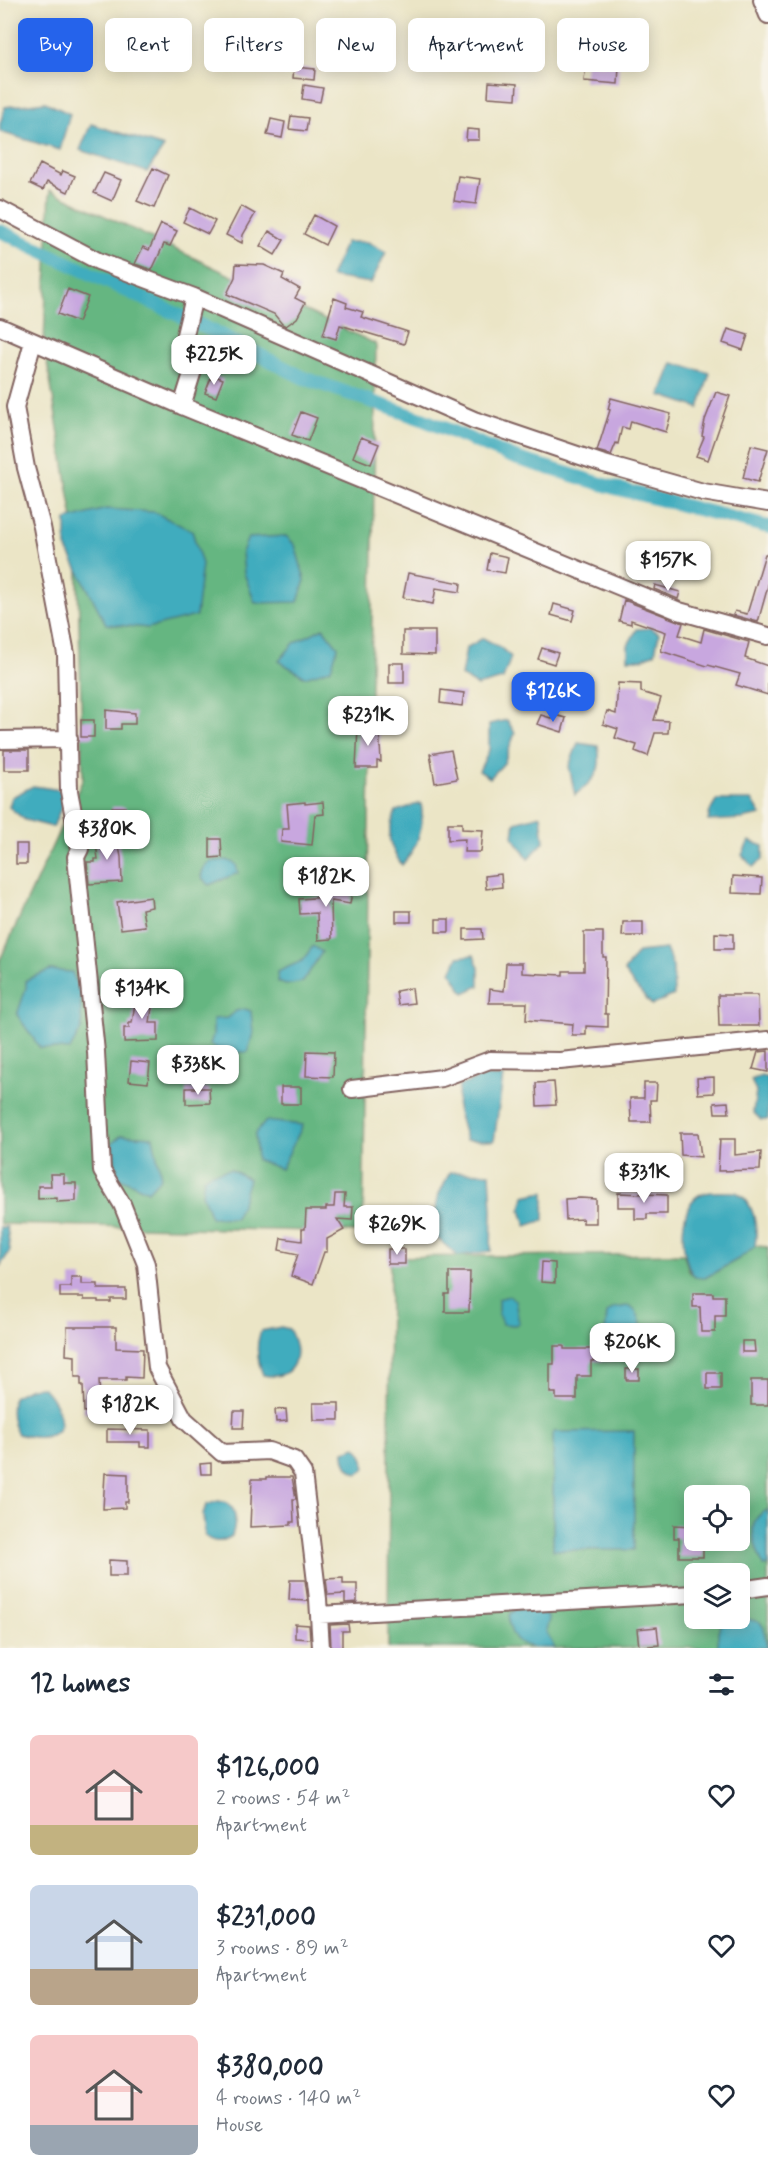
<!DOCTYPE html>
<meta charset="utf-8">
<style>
:root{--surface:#fff;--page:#f6f6f7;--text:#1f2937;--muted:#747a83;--accent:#2563eb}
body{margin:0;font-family:Mynerve,sans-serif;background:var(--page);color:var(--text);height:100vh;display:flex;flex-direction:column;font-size:22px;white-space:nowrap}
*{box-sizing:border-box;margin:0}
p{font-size:20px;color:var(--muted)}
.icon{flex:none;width:33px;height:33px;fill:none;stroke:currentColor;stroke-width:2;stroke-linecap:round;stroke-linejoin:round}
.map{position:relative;height:1648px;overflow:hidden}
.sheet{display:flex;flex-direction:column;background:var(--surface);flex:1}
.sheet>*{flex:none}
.guide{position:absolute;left:18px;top:18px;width:732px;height:54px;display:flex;gap:12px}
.fabs{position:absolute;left:684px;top:1485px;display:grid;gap:12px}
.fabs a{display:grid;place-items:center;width:66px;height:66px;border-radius:9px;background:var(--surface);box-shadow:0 3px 15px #0003;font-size:30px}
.price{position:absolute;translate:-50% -51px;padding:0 14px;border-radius:12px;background:#fff;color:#222;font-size:20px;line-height:39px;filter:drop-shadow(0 2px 3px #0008)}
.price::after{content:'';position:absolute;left:50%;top:36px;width:18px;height:14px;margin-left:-9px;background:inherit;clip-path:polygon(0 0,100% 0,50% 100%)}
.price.selected{background:var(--accent);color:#fff}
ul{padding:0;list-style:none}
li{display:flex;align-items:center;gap:18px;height:150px;padding:0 30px}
li span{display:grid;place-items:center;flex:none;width:168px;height:120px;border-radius:9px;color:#555}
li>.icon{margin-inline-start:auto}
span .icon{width:72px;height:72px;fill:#fffc;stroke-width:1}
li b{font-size:26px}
h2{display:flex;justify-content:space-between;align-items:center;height:72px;padding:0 30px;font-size:26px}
.pill{padding:0 21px;border-radius:9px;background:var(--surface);box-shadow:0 3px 15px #0003;font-size:21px;line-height:54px}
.pill.selected{background:var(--accent);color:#fff}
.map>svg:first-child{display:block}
.forest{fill:#65b681;stroke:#586a56;stroke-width:1.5;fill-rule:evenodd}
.water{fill:#3facbe;stroke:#446674;stroke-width:1.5}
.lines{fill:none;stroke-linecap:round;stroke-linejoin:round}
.canal{stroke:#3facbe;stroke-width:14}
.building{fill:#c8a7df}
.minor-casing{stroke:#826461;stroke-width:20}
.minor{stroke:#fff;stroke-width:16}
</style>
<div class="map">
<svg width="768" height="1648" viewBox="0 0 768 1648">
<rect width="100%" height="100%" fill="#f7f3e8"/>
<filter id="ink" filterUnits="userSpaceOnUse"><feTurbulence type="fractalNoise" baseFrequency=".0167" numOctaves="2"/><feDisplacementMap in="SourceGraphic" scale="12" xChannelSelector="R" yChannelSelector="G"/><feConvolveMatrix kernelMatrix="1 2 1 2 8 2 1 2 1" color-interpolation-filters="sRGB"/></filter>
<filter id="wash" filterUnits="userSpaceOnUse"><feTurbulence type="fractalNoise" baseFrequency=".008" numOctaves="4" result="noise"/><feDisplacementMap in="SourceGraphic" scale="24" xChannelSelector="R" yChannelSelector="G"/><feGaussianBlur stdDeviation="1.35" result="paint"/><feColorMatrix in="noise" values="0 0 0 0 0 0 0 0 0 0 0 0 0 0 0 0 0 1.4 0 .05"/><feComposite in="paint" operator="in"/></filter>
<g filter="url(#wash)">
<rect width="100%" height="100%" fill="#ebe5c6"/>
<path class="forest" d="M50,190L376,344L363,1232L0,1224V960L83,779L77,544L44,343Z
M755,1246L768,1247V1648H388L390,1257L684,1254L689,1271L695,1277L705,1278L740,1258ZM694,1496H740V1540H694ZM694,1574H740V1618H694Z"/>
<path class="water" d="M45,102L70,114L60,150L0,132V124L5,107Z
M91,124L164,147L147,172L80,150Z
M346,242H368L386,252L371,283L330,277Z
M673,363L710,373L699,408L660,395Z
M106,509L154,512L192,531L202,564L196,616L148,628L106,624L66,547V520Z
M286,536L295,545L305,580L298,602L255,603L244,573L242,552L248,538Z
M323,628L338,647L331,669L305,677L279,661L294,643Z
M651,628L659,633L655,653L642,659H628V645L637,629Z
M483,638L500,647L511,657L503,679L477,686L461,676L466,648Z
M507,720L515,733L504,763L490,778L479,771L489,750V724Z
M578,743L598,746C603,772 595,779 575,795L569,766Z
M33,786L61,790L64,801L53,827L25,820L9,807L12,797Z
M717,800H752L761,815L742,819L708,821L710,811Z
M421,803C425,828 418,846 402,865C387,843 386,836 396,811Z
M541,815L544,842L528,859L513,837L515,822Z
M749,841L763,846V859L753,867L742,855Z
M227,860L236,864L238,873L209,885L201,877C204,860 211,861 227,860Z
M313,946L322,952L303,982L286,985L278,982L277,972L302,961Z
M666,949L673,967L674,995L652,1005L633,984L624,971L638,952Z
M474,955L479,968V986L464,993L451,972L458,957Z
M50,970L72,972L80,992L82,1028L70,1050L40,1048L17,1015L26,988V980Z
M245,1009L251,1011L253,1033L248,1052L225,1053L210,1045L213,1035V1019L228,1018L236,1011Z
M485,1076L503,1077L494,1141L466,1140L457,1108L459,1086Z
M761,1076L768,1078V1120H761L753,1112L756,1092L751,1080Z
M266,1121L303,1125L281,1169L257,1160L255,1134Z
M122,1135L153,1137L161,1177L148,1191L118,1177L112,1143Z
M230,1169L249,1179L242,1203L235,1218L211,1217L202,1194L204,1177L211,1173Z
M450,1172L490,1173L492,1210L491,1251L458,1256L431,1233L438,1196Z
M544,1192V1220L526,1226L521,1210L524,1196Z
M736,1192C755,1202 758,1227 755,1246L740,1258L705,1278L695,1277C680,1260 677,1208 699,1195C709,1190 725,1192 736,1192Z
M0,1227H7L10,1251L0,1266Z
M509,1296L515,1300L519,1323L515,1325L502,1324L498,1312V1299Z
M628,1306C641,1311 644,1329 639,1340L620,1342L608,1339L605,1333L607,1313L614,1308Z
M281,1327L289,1329C303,1354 296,1381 263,1375C257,1360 255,1346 261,1331Z
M42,1387C53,1395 72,1428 51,1435C41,1439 29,1437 18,1434C10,1422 10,1410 13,1397L30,1388Z
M634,1431V1550H553V1432Z
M356,1447C362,1453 367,1462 364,1470L358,1474C348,1470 343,1461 344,1451Z
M218,1501C238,1503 237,1520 232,1536C222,1542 214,1544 205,1536L203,1514L206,1505Z
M768,1510V1566H763C756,1547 742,1520 768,1510Z
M544,1609L549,1620L546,1630L554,1648C535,1648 519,1648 512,1633C509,1626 507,1620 510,1613L516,1610Z
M744,1618L760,1622L764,1628L767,1648H718V1631L721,1625Z"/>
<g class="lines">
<path class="canal" d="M0,231L221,335L304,378L422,419L515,458L615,488L768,527"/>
</g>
<g id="blocks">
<path class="building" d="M586,64L619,66L618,84L584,81Z
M294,67L315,69L314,80L293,78Z
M489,82L517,84L516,99L488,97Z
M304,85L323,88L320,102L302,99Z
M291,116L308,118L306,131L289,129Z
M271,119L285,122L282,138L267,135Z
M467,129L479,130V140H466Z
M40,164L61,175L63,171L75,176L68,192L47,182L43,190L30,184Z
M153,168L168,175L154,208L137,201Z
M104,173L121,180L112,201L94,193Z
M458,176L480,179L476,204L454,201Z
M241,206L255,214L243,235L242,243L226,235Z
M190,208L215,221L208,234L183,222Z
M314,215L334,226L325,245L304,234Z
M161,224L177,231L170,246L164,244L152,270L135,264L143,247L149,250Z
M269,231L284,240L275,255L260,246Z
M236,264L264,265L284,274L282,279L300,289L295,298L305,303L297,318L286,326L282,324L274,314L227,294L235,277Z
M68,289L88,297L78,322L58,314Z
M334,298L347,303L346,307L363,312L361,317L408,332L404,344L340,325L336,339L323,335Z
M728,329L748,335L743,350L723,343Z
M212,375L223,379L216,397L205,393Z
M716,392L730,396L708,460L696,456L704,437L702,436L705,420Z
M611,398L671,414L666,432L631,421L629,429L622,427L618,444L616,443L611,455L597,451L610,410L608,409Z
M301,412L317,418L308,441L292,435Z
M361,437L379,444L371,464L353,457Z
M751,445L768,449L758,482L743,478Z
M490,553L508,557L505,573L487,570Z
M765,554H768V586L758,622L733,615L735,611L747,614Z
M408,573L461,583L460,592L436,588L433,604L403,598Z
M655,585L680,592L678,599L654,589Z
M624,600L683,623L679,635L701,642L704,629L749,642L745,658L768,666V695L736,685L740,674L708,665L707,666L661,651L666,632L631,620V624L619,621Z
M554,604L575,610L572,621L551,615Z
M403,631H435V655L403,654Z
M542,648L558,653L554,664L538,659Z
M389,663H404V683H389Z
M618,683L641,684V692L661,698L654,720L669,721L668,733H655L648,756L635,751L637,745L615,738L618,729L603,724L607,711L616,714Z
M441,690L464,693L462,706L440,703Z
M106,710L135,713V724H121V729H106Z
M541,715L554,719L555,715L566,718L562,732L537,724Z
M81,720H94V737H81Z
M379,726L381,762L377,761V768H356L358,727Z
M4,750H29V770H4Z
M451,750L457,779L435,783L430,754Z
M305,802V804L323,802L324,814L315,815L312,845L281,842L282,829H289L287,804Z
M112,807H125L126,823H112Z
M448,823H462V829L483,830L481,852H464L465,839L448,840Z
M116,830L121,857L122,882L89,884L87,862H95V859H98L96,844L102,843L100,832Z
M210,839H221L222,857L210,858Z
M16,844H27V864H16Z
M501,874L502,887L486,889L485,876Z
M733,876L762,878L761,894L732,893Z
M330,882L353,886L350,904L331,901L332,939L318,940L317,913L300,914L299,899L328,897Z
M151,897L152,907L142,909L145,926L121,929L117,902Z
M396,911H411V922H396Z
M436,919H449V932H436Z
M623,922H643V936H622Z
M464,929H482L483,939L464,940Z
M584,932H603V957H606L605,1014H608V1027L586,1026V1035H572L573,1024L526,1020L527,1003H489L490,989L504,991L506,963H522V973L563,975V971H584Z
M715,933L733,934V949H715Z
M412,988L414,1003L398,1005L396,991Z
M137,989L154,992L150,1023H158V1041L124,1042V1028H129V1023H132Z
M718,995H758L759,1026H719Z
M307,1051L334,1052L333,1077L306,1076Z
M768,1051V1072L753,1069L758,1052Z
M131,1061L150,1063L148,1083L129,1081Z
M714,1077V1093L698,1094L697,1078Z
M554,1082L556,1105L537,1106L536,1083Z
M644,1083H657L656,1100H650L651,1122H631L630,1098H644Z
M281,1087H301V1104H281Z
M186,1088H209L210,1103L186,1104Z
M728,1102L729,1113H715L714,1103Z
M680,1133H698L701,1157L681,1155Z
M720,1139H735V1155L761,1152L760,1170L718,1171Z
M50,1174H64V1183H76V1201L57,1202V1198L38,1199V1186H51Z
M618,1193L667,1195V1214H647V1219H635V1207H618Z
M335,1194H345L344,1207H353L352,1220L337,1219L344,1230L327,1239V1252H324L313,1284L291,1276L298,1254L279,1250L281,1238L302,1241V1229H305L306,1210H326V1207H334Z
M580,1198L596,1199V1223H583V1219L566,1220L565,1199Z
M388,1249H405V1264H388Z
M542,1262L555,1263V1283L541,1282Z
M449,1272H470L469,1312H445V1294H449Z
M71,1277H82V1284H98V1289H126V1299H111V1302H98V1300H84V1297H60V1287H71Z
M693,1293H713V1296H725V1316H715V1332H701L700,1307H693Z
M67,1327H116V1348L143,1349L142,1378L126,1377V1380H99L100,1400H103V1411L84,1412L83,1385H81V1377H75V1356L66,1355Z
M742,1341H754L755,1352H742Z
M554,1346H564V1349H611L612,1361H591V1376H577V1399H556V1393H550V1364H554Z
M626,1369H639V1380H626Z
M707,1373H721V1389H707Z
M751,1380H768V1405H751Z
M313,1403H339V1420H314Z
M286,1409L287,1421L276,1422L275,1410Z
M234,1411H244L243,1428H233Z
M107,1429L150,1430V1447H140V1442H107Z
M211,1463V1474H201L200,1464Z
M105,1473L128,1474V1502H125V1508L103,1509Z
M266,1477H292L296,1499H293L294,1522H291V1525L250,1527L252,1479H266Z
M674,1525L694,1526V1540H703V1557H679V1538H674Z
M109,1560L127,1561V1576H109Z
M343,1578V1584H357V1602L345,1603V1594L328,1595L326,1579Z
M290,1580H305L308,1601L289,1600Z
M295,1624L309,1625L310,1639L295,1638Z
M348,1624L349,1631H342V1648H331L330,1625Z
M657,1627L659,1645L639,1647L637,1629Z"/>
</g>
</g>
<g filter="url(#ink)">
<use href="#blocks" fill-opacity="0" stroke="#826461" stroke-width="1.5"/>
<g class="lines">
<defs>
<path id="minor" d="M762,0L768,15
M0,209L98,261L194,297L474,420L604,464L703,492L768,503
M0,327L182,406L195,364L197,349L184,339L194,297
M33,342L15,407L26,468L42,527L66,654L69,791L80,849L76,857L96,1052L102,1171L122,1204L146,1264L157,1368L184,1419L222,1453L269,1451L294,1460L303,1473L318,1599L321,1648
M182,406L679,611L768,636
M0,740L69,739
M352,1089L442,1078L490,1060L560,1061L768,1040
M740,1590L768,1586
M319,1615L694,1594"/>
</defs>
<use href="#minor" class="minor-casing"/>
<use href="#minor" class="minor"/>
</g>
</g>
</svg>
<div class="fabs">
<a><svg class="icon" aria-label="locate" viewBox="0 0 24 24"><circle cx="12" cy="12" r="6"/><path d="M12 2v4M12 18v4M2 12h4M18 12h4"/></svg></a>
<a><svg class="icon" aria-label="layers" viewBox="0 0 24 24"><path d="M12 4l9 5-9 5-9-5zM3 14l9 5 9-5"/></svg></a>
</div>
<b class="price" style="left:214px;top:386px">$225K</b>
<b class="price" style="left:668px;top:592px">$157K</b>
<b class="price selected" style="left:553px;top:723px">$126K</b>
<b class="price" style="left:368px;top:747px">$231K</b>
<b class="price" style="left:107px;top:861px">$380K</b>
<b class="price" style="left:326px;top:908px">$182K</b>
<b class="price" style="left:142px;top:1020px">$134K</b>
<b class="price" style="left:198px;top:1096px">$338K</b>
<b class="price" style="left:644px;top:1204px">$331K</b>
<b class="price" style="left:397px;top:1256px">$269K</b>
<b class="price" style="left:632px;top:1374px">$206K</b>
<b class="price" style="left:130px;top:1436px">$182K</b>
<div class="guide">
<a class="pill selected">Buy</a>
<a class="pill">Rent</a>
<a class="pill">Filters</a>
<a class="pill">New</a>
<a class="pill">Apartment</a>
<a class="pill">House</a>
</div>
</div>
<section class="sheet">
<h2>12 homes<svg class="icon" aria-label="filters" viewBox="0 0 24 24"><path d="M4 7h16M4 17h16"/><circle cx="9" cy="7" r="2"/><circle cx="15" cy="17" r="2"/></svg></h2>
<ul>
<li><span style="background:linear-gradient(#f6c9c9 75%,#c2b280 0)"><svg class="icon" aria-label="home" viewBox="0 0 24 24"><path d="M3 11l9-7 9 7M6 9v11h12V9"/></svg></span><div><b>$126,000</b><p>2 rooms · 54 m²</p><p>Apartment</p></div><svg class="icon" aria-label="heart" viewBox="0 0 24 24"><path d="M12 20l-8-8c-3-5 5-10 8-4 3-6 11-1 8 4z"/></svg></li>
<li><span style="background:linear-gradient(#c9d6e8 70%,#b9a48a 0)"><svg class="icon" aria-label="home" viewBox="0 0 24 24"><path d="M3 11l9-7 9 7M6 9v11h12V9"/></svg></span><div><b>$231,000</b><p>3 rooms · 89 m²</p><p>Apartment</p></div><svg class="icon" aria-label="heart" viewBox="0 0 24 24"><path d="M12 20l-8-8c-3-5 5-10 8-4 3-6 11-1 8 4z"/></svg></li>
<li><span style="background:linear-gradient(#f6c9c9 75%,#9aa5b1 0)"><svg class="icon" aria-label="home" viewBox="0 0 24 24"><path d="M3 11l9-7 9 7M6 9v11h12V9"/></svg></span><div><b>$380,000</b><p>4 rooms · 140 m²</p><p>House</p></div><svg class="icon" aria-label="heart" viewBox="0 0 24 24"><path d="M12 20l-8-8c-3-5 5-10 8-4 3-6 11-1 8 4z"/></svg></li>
</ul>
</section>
